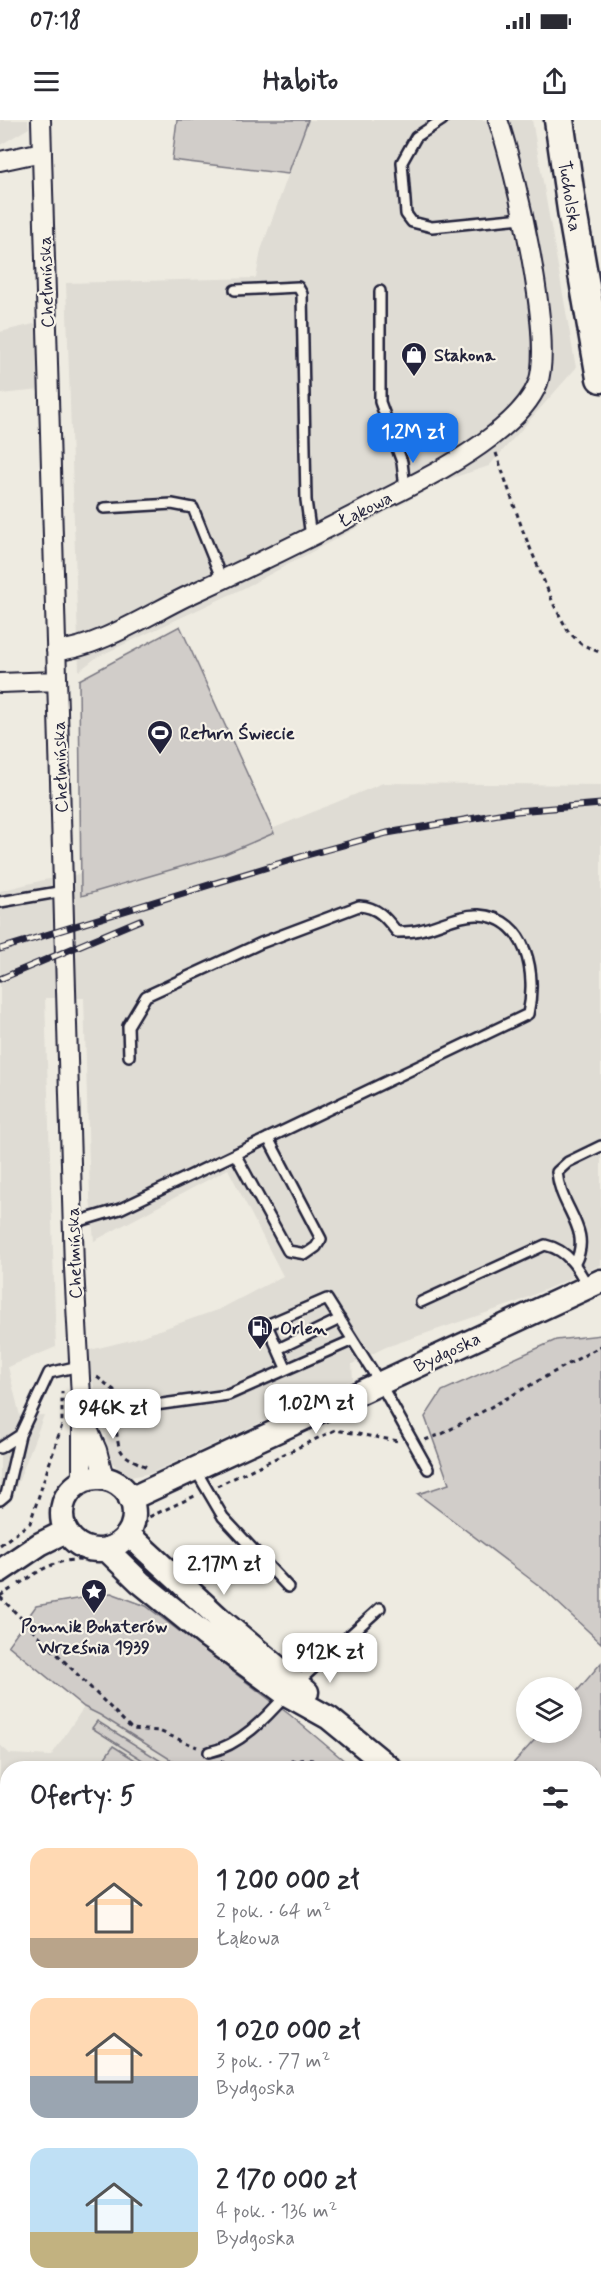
<!DOCTYPE html>
<html lang="pl">
<meta charset="utf-8">
<style>
:root{--surface:#fff;--page:#f7f7f7;--text:#2b2b33;--muted:#7c7c81;--accent:#1a73e8}
body{margin:0;font-family:Mynerve,sans-serif;background:var(--page);color:var(--text);height:100vh;display:flex;flex-direction:column;font-size:22px;white-space:nowrap}
*{box-sizing:border-box;margin:0}
p{font-size:20px;color:var(--muted)}
.icon{flex:none;width:33px;height:33px;fill:none;stroke:currentColor;stroke-width:2;stroke-linecap:round;stroke-linejoin:round}
.map{position:relative;flex:1;overflow:hidden}
.drawer{position:absolute;left:0px;top:1641px;width:602px;height:536px;display:flex;flex-direction:column;background:var(--surface);border-radius:24px 24px 0 0;box-shadow:0 3px 9px #0003}
.drawer>*{flex:none}
.fabs{position:absolute;left:516px;top:1557px;display:grid;gap:12px}
.fabs a{display:grid;place-items:center;width:66px;height:66px;border-radius:50%;background:var(--surface);box-shadow:0 3px 9px #0003;font-size:30px}
.price{position:absolute;translate:-50% -51px;padding:0 14px;border-radius:12px;background:#fff;color:#222;font-size:20px;line-height:39px;filter:drop-shadow(0 2px 3px #0008)}
.price::after{content:'';position:absolute;left:50%;top:36px;width:18px;height:14px;margin-left:-9px;background:inherit;clip-path:polygon(0 0,100% 0,50% 100%)}
.price.on{background:var(--accent);color:#fff}
ul{padding:0;list-style:none}
li{display:flex;align-items:center;gap:18px;height:150px;padding:0 30px}
li span{display:grid;place-items:center;flex:none;width:168px;height:120px;border-radius:18px;color:#555}
li>.icon{margin-inline-start:auto}
span .icon{width:72px;height:72px;fill:#fffc;stroke-width:1}
li b{font-size:26px}
h2{display:flex;justify-content:space-between;align-items:center;height:72px;padding:0 30px;font-size:26px}
.status{display:flex;justify-content:space-between;align-items:center;height:42px;padding:0 30px;background:var(--surface);direction:ltr}
.status svg{height:16px;fill:currentColor}
header{display:flex;justify-content:space-between;align-items:center;height:78px;padding:0 30px;background:var(--surface);font-size:27px;font-weight:700}
.map>svg:first-child{display:block}
.built{fill:#dfdcd4}
.green{fill:#d1cdc9;stroke:#7a7882;stroke-width:1.5}
.lines{fill:none;stroke-linecap:round;stroke-linejoin:round}
.service-casing{stroke:#22223b;stroke-width:14}
.minor-casing{stroke:#22223b;stroke-width:22}
.tertiary-casing{stroke:#22223b;stroke-width:27}
.primary-casing{stroke:#22223b;stroke-width:33}
.path{stroke:#22223b;stroke-width:3;stroke-dasharray:4.5 4.5;stroke-linecap:butt}
.service{stroke:#f7f3e8;stroke-width:9}
.minor{stroke:#f7f3e8;stroke-width:18}
.tertiary{stroke:#f7f3e8;stroke-width:22}
.primary{stroke:#f7f3e8;stroke-width:28}
.rail-casing{stroke:#22223b;stroke-width:7}
.rail{stroke:#f7f3e8;stroke-width:4.5;stroke-dasharray:14;stroke-linecap:butt}
.labels{text-anchor:middle;stroke-width:4.5;stroke-linejoin:round;paint-order:stroke}
.street-label{font-size:18px;fill:#22223b;stroke:#f7f3e8}
.poi-label{font-size:18px;font-weight:bold;fill:#22223b;stroke:#f7f3e8;text-anchor:start}
</style>
<div class="status"><b>07:18</b><svg viewBox="0 0 49 12"><path d="M0 12V9h3v3zM5 12V6h3v6zM10 12V3h3v9zM15 12V0h3v12zM26 1h20v11H26zM47 4h2v5h-2z"/></svg></div>
<header><svg class="icon" aria-label="menu" viewBox="0 0 24 24"><path d="M4 6h16M4 12h16M4 18h16"/></svg>Habito<svg class="icon" aria-label="share" viewBox="0 0 24 24"><path d="M12 15V3M7 8l5-5 5 5M5 13v7h14v-7"/></svg></header>
<div class="map">
<svg width="601" height="2176" viewBox="0 0 601 2176">
<rect width="100%" height="100%" fill="#eeebe1"/>
<filter id="ink" filterUnits="userSpaceOnUse"><feTurbulence type="fractalNoise" baseFrequency=".0167" numOctaves="2"/><feDisplacementMap in="SourceGraphic" scale="12" xChannelSelector="R" yChannelSelector="G"/><feConvolveMatrix kernelMatrix="1 2 1 2 8 2 1 2 1" color-interpolation-filters="sRGB"/></filter>
<g filter="url(#ink)">
<path class="built" d="M0,0H28L29,8L0,25Z
M308,0H532L576,248L489,346L446,360L244,468L97,537L79,551L66,163L256,158L261,130Z
M38,203L41,270L0,274V212Z
M383,663L601,665V1145L515,1183L386,1227L352,1244L353,1260L151,1353L131,1357L123,1354L110,1340L86,1231L131,1220L220,1189L283,1156L228,1049L94,1121L90,1077L84,878H45L56,1227L8,1247L20,1296L44,1295L14,1373L0,1385V771L44,760L221,730Z
M84,1587L100,1595L184,1648H8L7,1841L0,1834V1625L10,1634L51,1636Z"/>
<path class="green" d="M177,0H308L288,54L172,40Z
M180,506L274,713L225,734L81,776L79,560Z
M601,1215V1523L542,1468L418,1374L449,1364L425,1297L442,1271L556,1220Z
M111,1473L146,1486L290,1595L353,1648H184L100,1595L84,1587L8,1525L36,1486Z
M601,1543V1780L594,1775V1648H509L541,1613L572,1612V1577Z
M97,1601L172,1648H155L92,1608Z
M113,1626L148,1648H98Z
M594,1846L601,1852V2176H14L0,2163V1861L8,1868V2169H594Z"/>
<g class="lines">
<defs>
<path id="service" d="M442,0L416,17L402,42L406,94L412,102L432,107L522,98
M235,170L298,167L302,174L306,380L311,417
M380,171V282L402,342L405,368
M104,388L172,384L193,388L222,460
M0,782L64,771
M235,1034L288,1131L306,1134L316,1127L321,1119L268,1018
M73,1103L120,1089L528,894C537,855 528,798 479,795C460,794 439,806 420,810C413,812 404,812 397,812C386,798 378,787 359,786L261,823L146,876L128,906L129,936
M575,1143C593,1109 560,1089 557,1052L568,1042L601,1026
M421,1182L545,1125C568,1130 578,1148 588,1167
M278,1229L340,1199
M286,1248L267,1205L327,1179L380,1263L428,1349
M82,1295L228,1275L353,1220
M0,1328L20,1315
M195,1349L223,1397L288,1467
M0,1380L6,1375L20,1315L49,1253L79,1246
M297,1563L380,1488
M209,1632C239,1626 266,1598 286,1575
M0,1702L8,1707"/>
<path id="minor" d="M41,0L74,1148L82,1295V1362
M0,41L42,32
M56,531C97,528 148,495 185,477C250,447 314,416 377,383C416,363 456,344 491,317C508,304 530,284 538,263C554,217 515,49 498,0
M0,563L57,561
M85,1302L97,1330L104,1358"/>
<path id="tertiary" d="M62 1394a36 36 0 1 1 72 0a36 36 0 1 1-72 0Z
M130,1379L601,1161
M128,1414L221,1500L307,1572
M106,1429L140,1462L204,1514L286,1574L329,1598L390,1648
M0,1451L40,1424L66,1411
M594,1819L601,1825"/>
<path id="primary" d="M559,0L573,97L601,258"/>
</defs>
<use href="#service" class="service-casing"/>
<use href="#minor" class="minor-casing"/>
<use href="#tertiary" class="tertiary-casing"/>
<use href="#primary" class="primary-casing"/>
<path class="path" d="M496,333L523,411L554,485L568,511L581,524L601,533
M97,1257L114,1270L115,1278
M116,1303C118,1334 119,1334 147,1347
M425,1320L442,1314L601,1226
M217,1366L335,1310L398,1321
M144,1404L149,1397L197,1375
M0,1425L30,1403L62,1305V1271
M19,1464C43,1448 63,1435 93,1442
M0,1476L14,1467
M0,1477L132,1609L159,1611L197,1627
M221,1641L232,1648
M274,1648C285,1641 299,1639 312,1640L314,1648
M594,1910L601,1913
M594,1934L601,1935"/>
<use href="#service" class="service"/>
<use href="#minor" class="minor"/>
<use href="#tertiary" class="tertiary"/>
<use href="#primary" class="primary"/>
<defs>
<path id="rail" d="M0,829L307,735L387,713L517,691L601,684
M0,859L140,800"/>
</defs>
<use href="#rail" class="rail-casing"/>
<use href="#rail" class="rail"/>
</g>
</g>
<defs>
<symbol id="shop-pin" viewBox="-11 -11 22 30"><path d="M0 17L-7.5 6A9.5 9.5 0 1 1 7.5 6Z" fill="#22223b" stroke="#f7f3e8"/><path d="M-5-2.5h2.3a2.7 3.5 0 0 1 5.4 0H5L5.5 6h-11ZM-1.5-2.5h3a1.5 2.3 0 0 0-3 0Z" fill="#fff"/></symbol>
<symbol id="stadium-pin" viewBox="-11 -11 22 30"><path d="M0 17L-7.5 6A9.5 9.5 0 1 1 7.5 6Z" fill="#22223b" stroke="#f7f3e8"/><path d="M0-5a6.5 5 0 1 0 0 10a6.5 5 0 1 0 0-10ZM-3.5-1.8h7v3.6h-7Z" fill="#fff"/></symbol>
<symbol id="fuel-pin" viewBox="-11 -11 22 30"><path d="M0 17L-7.5 6A9.5 9.5 0 1 1 7.5 6Z" fill="#22223b" stroke="#f7f3e8"/><path d="M-5.5-6h7V0h2V4h1.3V-2.5L3-4.5l.8-.8L6-3V5H2.5V1h-1V6h-7ZM-4.2-4.7v3.2H.2V-4.7Z" fill="#fff"/></symbol>
<symbol id="sight-pin" viewBox="-11 -11 22 30"><path d="M0 17L-7.5 6A9.5 9.5 0 1 1 7.5 6Z" fill="#22223b" stroke="#f7f3e8"/><path d="M0-6L1.8-2.2L6-1.7L2.9 1.2L3.7 5.4L0 3.3L-3.7 5.4L-2.9 1.2L-6-1.7L-1.8-2.2Z" fill="#fff"/></symbol>
</defs>
<g fill-rule="evenodd">
<use href="#shop-pin" x="399" y="220" width="30" height="40"/>
<use href="#stadium-pin" x="145" y="598" width="30" height="40"/>
<use href="#fuel-pin" x="245" y="1193" width="30" height="40"/>
<use href="#sight-pin" x="79" y="1457" width="30" height="40"/>
</g>
<g class="labels">
<g class="street-label">
<text transform="translate(570 76) rotate(81)" y="6">Tucholska</text>
<text transform="translate(46 162) rotate(-92)" y="6">Chełmińska</text>
<text transform="translate(365 389) rotate(-27)" y="6">Łąkowa</text>
<text transform="translate(60 647) rotate(-92)" y="6">Chełmińska</text>
<text transform="translate(74 1133) rotate(-92)" y="6">Chełmińska</text>
<text transform="translate(447 1232) rotate(-25)" y="6">Bydgoska</text>
</g>
<g class="poi-label">
<text x="434" y="241">Stakona</text>
<text x="180" y="619">Return Świecie</text>
<text x="280" y="1214">Orlen</text>
<text x="94" y="1512" text-anchor="middle">Pomnik Bohaterów<tspan x="94" dy="21">Września 1939</tspan></text>
</g>
</g>
</svg>
<div class="fabs">
<a><svg class="icon" aria-label="layers" viewBox="0 0 24 24"><path d="M12 4l9 5-9 5-9-5zM3 14l9 5 9-5"/></svg></a>
</div>
<b class="price on" style="left:413px;top:344px">1.2M zł</b>
<b class="price" style="left:316px;top:1315px">1.02M zł</b>
<b class="price" style="left:113px;top:1320px">946K zł</b>
<b class="price" style="left:224px;top:1476px">2.17M zł</b>
<b class="price" style="left:330px;top:1564px">912K zł</b>
<section class="drawer">
<h2>Oferty: 5<svg class="icon" aria-label="filters" viewBox="0 0 24 24"><path d="M4 7h16M4 17h16"/><circle cx="9" cy="7" r="2"/><circle cx="15" cy="17" r="2"/></svg></h2>
<ul>
<li><span style="background:linear-gradient(#ffd9b3 75%,#b9a48a 0)"><svg class="icon" aria-label="home" viewBox="0 0 24 24"><path d="M3 11l9-7 9 7M6 9v11h12V9"/></svg></span><div><b>1 200 000 zł</b><p>2 pok. · 64 m²</p><p>Łąkowa</p></div></li>
<li><span style="background:linear-gradient(#ffd9b3 65%,#9aa5b1 0)"><svg class="icon" aria-label="home" viewBox="0 0 24 24"><path d="M3 11l9-7 9 7M6 9v11h12V9"/></svg></span><div><b>1 020 000 zł</b><p>3 pok. · 77 m²</p><p>Bydgoska</p></div></li>
<li><span style="background:linear-gradient(#bfe0f5 70%,#c2b280 0)"><svg class="icon" aria-label="home" viewBox="0 0 24 24"><path d="M3 11l9-7 9 7M6 9v11h12V9"/></svg></span><div><b>2 170 000 zł</b><p>4 pok. · 136 m²</p><p>Bydgoska</p></div></li>
</ul>
</section>
</div>
